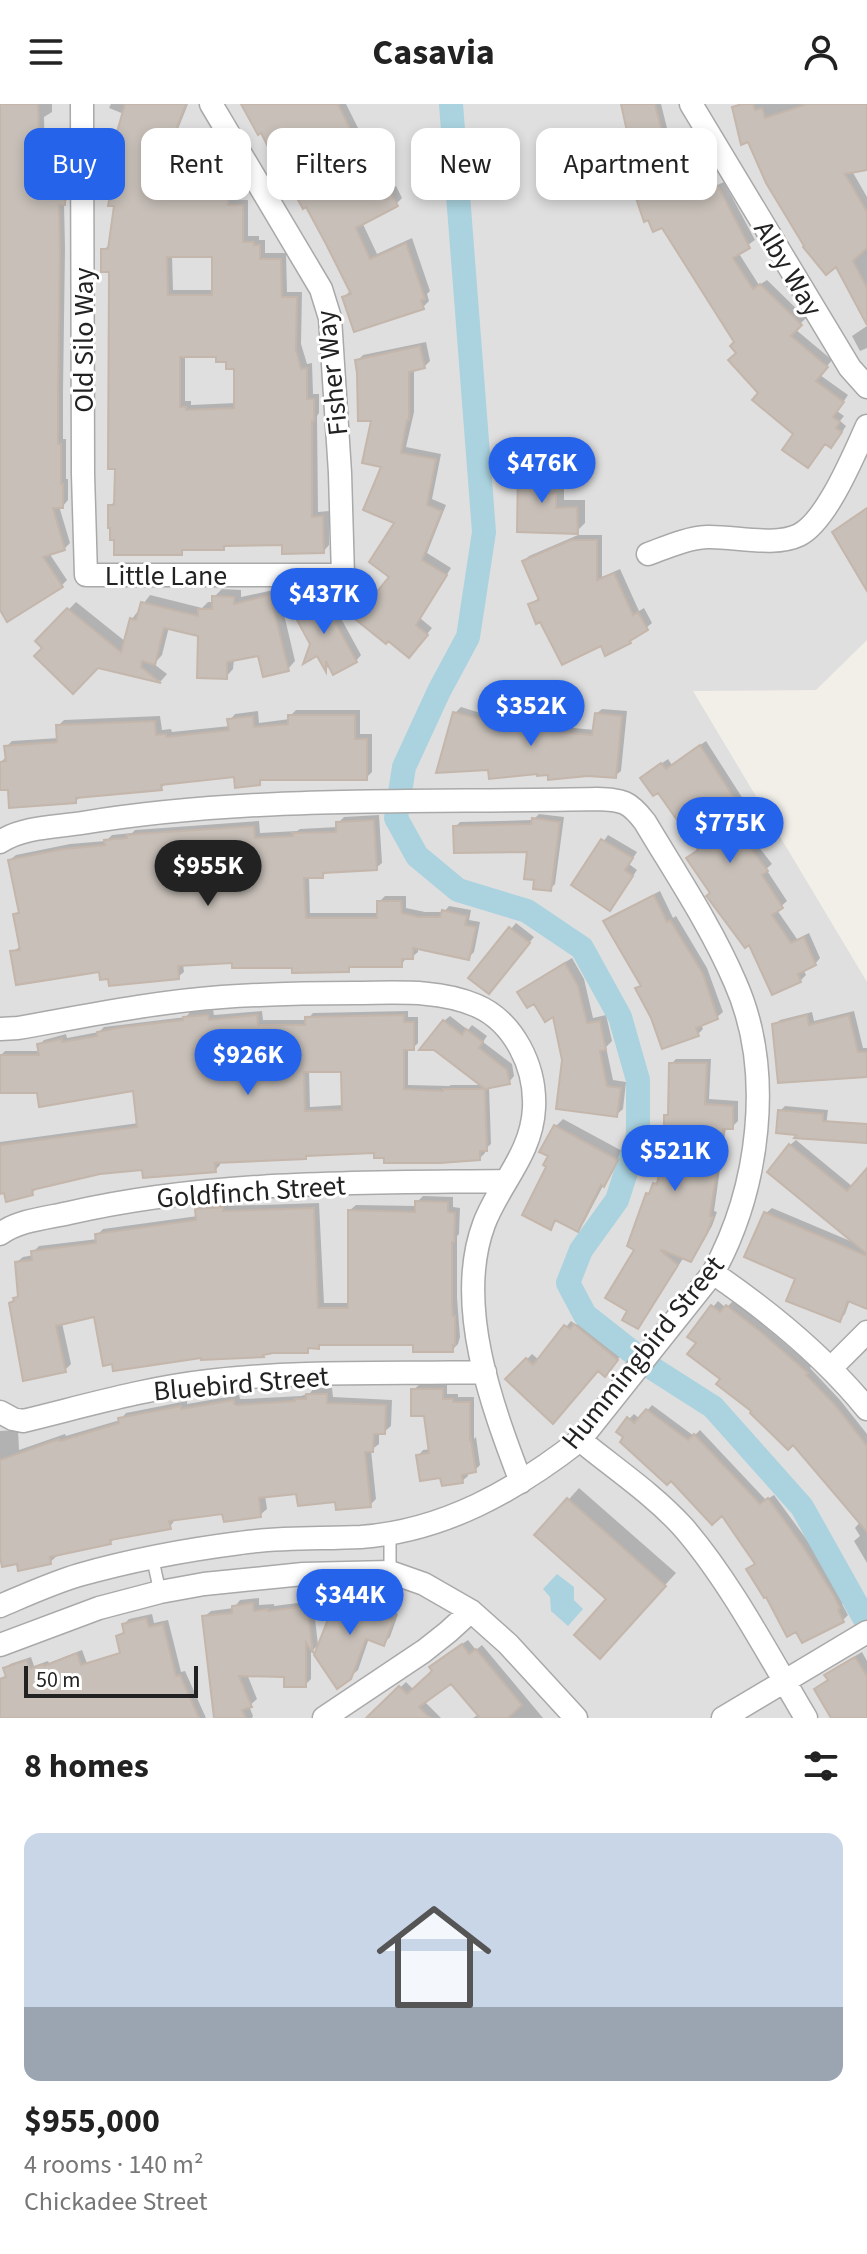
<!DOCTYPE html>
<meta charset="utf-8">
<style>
:root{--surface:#fff;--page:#f6f6f6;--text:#222;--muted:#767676;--accent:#2563eb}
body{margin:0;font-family:"Source Sans 3",sans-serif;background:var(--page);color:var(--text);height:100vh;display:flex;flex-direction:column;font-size:30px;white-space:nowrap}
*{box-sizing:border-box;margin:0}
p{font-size:26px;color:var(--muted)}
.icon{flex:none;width:44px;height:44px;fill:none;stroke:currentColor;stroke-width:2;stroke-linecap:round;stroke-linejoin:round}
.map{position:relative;height:1614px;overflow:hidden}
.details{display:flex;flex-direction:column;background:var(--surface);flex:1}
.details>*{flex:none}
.top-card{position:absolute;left:24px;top:24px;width:820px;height:72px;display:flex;gap:16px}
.scale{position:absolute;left:24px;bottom:20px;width:174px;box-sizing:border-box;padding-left:8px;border:4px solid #222;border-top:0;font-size:22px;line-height:28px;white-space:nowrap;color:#222;-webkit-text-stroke:6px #fff;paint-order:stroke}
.price{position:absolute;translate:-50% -68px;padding:0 18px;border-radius:28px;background:var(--accent);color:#fff;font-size:26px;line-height:52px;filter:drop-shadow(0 2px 4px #0008)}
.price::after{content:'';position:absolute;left:50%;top:48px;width:24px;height:18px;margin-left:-12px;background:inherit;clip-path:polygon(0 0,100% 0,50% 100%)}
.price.selected{background:#222;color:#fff}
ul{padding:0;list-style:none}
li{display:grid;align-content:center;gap:16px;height:424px;padding:0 24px}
li span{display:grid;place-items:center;height:248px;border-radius:16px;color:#555}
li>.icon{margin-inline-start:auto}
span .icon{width:144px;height:144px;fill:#fffc;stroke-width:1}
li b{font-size:34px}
h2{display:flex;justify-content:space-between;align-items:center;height:96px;padding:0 24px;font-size:34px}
.chip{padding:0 28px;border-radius:16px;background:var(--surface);box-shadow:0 4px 12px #0003;font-size:28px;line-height:72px}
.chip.selected{background:var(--accent);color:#fff}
header{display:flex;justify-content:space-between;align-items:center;height:104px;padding:0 24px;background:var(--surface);font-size:36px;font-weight:700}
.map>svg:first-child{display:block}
.residential{fill:#e0dfdf}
.water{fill:#aad3df}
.shadow{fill:#0003;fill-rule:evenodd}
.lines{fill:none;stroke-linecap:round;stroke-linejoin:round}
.canal{stroke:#aad3df;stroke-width:24}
.building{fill:#c7bfb8;stroke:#c4b6ab;stroke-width:2;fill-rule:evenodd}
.service-casing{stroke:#a9a9a9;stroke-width:14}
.minor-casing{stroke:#a9a9a9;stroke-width:25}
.service{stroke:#fff;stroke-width:11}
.minor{stroke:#fff;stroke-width:22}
.labels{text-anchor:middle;stroke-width:6;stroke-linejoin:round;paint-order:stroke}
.street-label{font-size:28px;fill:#222;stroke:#fff}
</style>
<header><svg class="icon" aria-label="menu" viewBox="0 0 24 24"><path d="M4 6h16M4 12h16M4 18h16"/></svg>Casavia<svg class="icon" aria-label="person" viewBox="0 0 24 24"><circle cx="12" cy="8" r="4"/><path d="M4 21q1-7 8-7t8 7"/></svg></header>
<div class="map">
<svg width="867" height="1614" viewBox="0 0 867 1614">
<rect width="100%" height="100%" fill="#f2efe9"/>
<path class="residential" d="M0,0H867V536L816,586L693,587L867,878V1614H0Z"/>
<path class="water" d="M557,1470L574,1483V1496L583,1505L568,1522L551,1507L550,1493L543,1485Z"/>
<path class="shadow" d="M0,0H52V8L44,13L45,58H49V73H70V93L64,99L65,144L63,289V335H66V375H68V396L63,402H59L70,439L64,445L49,449L67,476L61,482L0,503Z
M111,0H188L168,50L173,52L169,66L223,65V69H234V96H248V132H259V136H265V149H286L287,188H302L301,240L307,260L312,259L313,290H319V309L317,312L318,408L329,407V441L323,448L284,439L228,440L223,444H185L181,449L110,402L116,396L111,166L103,146L111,140L124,10L109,4ZM172,151H214V186H173ZM185,251H218L228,256L236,263V299L191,301V297H185Z
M242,0H346L367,42L363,46L386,87L396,82L402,94L396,100L362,118L377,150L412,134L430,187L427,190L429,197L423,203L344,193L351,186L306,101L262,26Z
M623,0H661L669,32L677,30L681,44L702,37L715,82L724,78L755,136L738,148L759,181L767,176L806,214L795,225L832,256L820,271L848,291L837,307L844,312L840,317L846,322L837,336L795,330L738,248L737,238L623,50L632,43Z
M748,0H867V64L852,67L867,93V217L837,160L749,36L742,38L736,20L742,15Z
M867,222V244L860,247L852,232Z
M426,238L430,257L424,263L414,265V308L406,343L441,350L432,395L446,401L427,449L451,464L420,514L432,524L414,546L392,472L397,418L374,315L357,257L363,251Z
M528,355L556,356V382H564V396H585V419L577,427L520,364Z
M578,431H602V473L620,465L639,507L644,504L652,519L630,537L602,540L541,516L530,501L540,493L524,457L529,452Z
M222,485L241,486V493L278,485L295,557L288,565L259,550L234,555L233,565L226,573L200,531L169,523L162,551L154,560L167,570L161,577L98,562L45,544L38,537L76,498L126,538L132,515L150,491L202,504L208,498H214V493Z
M329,486V501L332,498L361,551L356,557L330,561L326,565L294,508L299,502Z
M461,603L487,611L516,609V614L562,610L563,623L595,626L596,610L602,605L627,607L621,667L615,672L490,664L455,609Z
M296,606H360V630H372V668L366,674H264L259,679L236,671L166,679L161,684L81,692L76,697L9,684L0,659L6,653V643L12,637L59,634L58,622L64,616L160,612L162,626L171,625L172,628L230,622V616L235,610L258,607L259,619L290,615V612Z
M706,637L759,720L748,729L772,760L766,765L787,797L777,806L797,835L809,829L820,854L815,860L803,865L806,871L800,877L750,838L712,789L699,745L648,669L668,655L672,661Z
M539,710L564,713L555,780L550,785L536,775L530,746L455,723L460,718L533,716Z
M379,711L382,759L376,764L327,767L323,772H309L310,809H379V798L385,792H406V804L425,808H444L449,802L471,806L469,816L480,818L474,848L468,854L418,843V848L412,853H407L401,861H353L348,866L234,857L183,860L184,868L178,873H110L101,866L12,848L21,842L15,811L20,806L10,756L16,751L70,740L106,737L112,731L132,729L135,726L259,717L260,729L297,727L300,725L338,723V719L344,713Z
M608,731L637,748L629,760L637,766L615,799L574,780Z
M660,787L673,814L676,812L707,864L723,908L717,913L701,920L703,925L698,930L653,913L638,885L642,880L605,818L611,812Z
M516,819L534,833L494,882L471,873Z
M572,854L584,875L593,914L606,911L612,937L606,943L613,976L626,978L623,1005L616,1011L564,956L554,910L520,888L526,882Z
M213,906L214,911L262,907L263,916H307L313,909L408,907V913H418V939L413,944H408V981L449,982L451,981H482L444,917L450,912L468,926L472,921L487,932L483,938L512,960L514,972L509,978L489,982L491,1040L485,1045V1049L480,1054L386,1052L376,1047L309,1049L305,1053L220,1057V1061L215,1066L144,1064L100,1068L37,1084L32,1089L0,1068V1038L139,1019L135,984L0,987V952L5,947H40L39,941L44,936L66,930L67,934L99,928L104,923L186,913L190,908ZM309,966H343L344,1001L310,1003Z
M854,907L863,944H867V971L775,921L780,916L812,908L814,917Z
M676,955H711L709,995L738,997V1017L732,1023H726L714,1107L717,1108L712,1122L696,1150L691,1155L684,1153L643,1217L630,1206L636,1145L648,1090L661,1074L666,1041V1012L670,1008L671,960Z
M785,1002L828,1006L826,1022L780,1007Z
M563,1015L624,1048L610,1073L604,1080L584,1118L577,1125L558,1116L550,1123L549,1062L556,1022Z
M796,1036L853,1083L867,1067V1202L850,1196L845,1210L839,1216L797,1174L766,1109L772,1104L855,1139L790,1041Z
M423,1092L453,1093V1103L460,1104L459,1130L457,1132V1194L460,1233L458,1240L452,1246L415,1239H322L318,1243H312L307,1247L265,1249L263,1251L96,1211L62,1219L71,1260L65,1266L11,1199L20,1190L17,1158L23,1153L34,1151L33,1148L39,1142L98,1135L97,1131L103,1125L198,1112L197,1105L203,1100L228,1098V1102L319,1099L324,1199H350V1106L356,1101L417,1102V1098Z
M718,1197L726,1204L733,1197L766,1223L811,1262L810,1264L840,1296L867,1330V1459L854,1437L860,1432L855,1424L861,1417L794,1338L754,1307L723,1275L699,1239L713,1203Z
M580,1216L622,1250L610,1265L508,1275L532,1250L539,1256L571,1217L576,1221Z
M419,1281H447V1290H458V1293H474V1335L476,1333L480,1361L475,1366L467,1368L468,1372L462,1377L442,1372L418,1352L423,1346L431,1345L426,1310L413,1286Z
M314,1284H332L333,1293L392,1296L391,1322L384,1328H379V1340L371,1346L376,1395L370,1401L298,1387L265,1391L267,1405L260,1411L224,1408L176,1414L170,1423L116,1433L110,1439L56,1450L57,1452L50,1458H18L0,1443V1327L18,1326L19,1346L65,1330L66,1332L120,1316L126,1309L187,1297V1300L239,1291L240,1295H245L301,1292L310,1289Z
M652,1301L694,1332L700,1326L766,1396L774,1391L807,1436L845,1497L842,1500L848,1511L843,1516L767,1490L749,1465L756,1458L722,1409L629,1315L634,1310L640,1315Z
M579,1384L676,1469L611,1541L609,1495L537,1431Z
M360,1484L385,1493L381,1503L398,1510L390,1533L383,1540L369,1534L358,1566L350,1573L338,1496L344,1489L351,1492Z
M259,1494V1501L274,1500V1502L313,1497L318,1541L311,1548V1575L305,1581L286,1571L247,1570L257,1595L249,1602L253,1612L252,1614H216L204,1513L211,1507L234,1504L240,1496Z
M152,1510L154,1519L168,1516L181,1568L185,1567L206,1614H65L122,1548L118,1532L126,1526L124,1520L129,1515Z
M468,1536L476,1546L482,1541L543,1614H473L479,1610L451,1578L424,1597L441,1614H368L406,1578L414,1586L434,1567L437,1557Z
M82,1546L91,1570L0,1601V1574L8,1571L6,1565L10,1560L31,1553L34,1562L48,1557L49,1559Z
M862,1548L867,1557V1614H832L816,1585L829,1575L827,1571L833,1565Z"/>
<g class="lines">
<path class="canal" d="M451,0L484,428L468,533L439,587L404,663L396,714L417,752L458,786L527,807L582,844L620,913L638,976V1031L617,1096L581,1146L568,1179L585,1211L655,1266L713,1303L802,1403L867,1519"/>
</g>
<path class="building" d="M0,0H38L40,63H44V78H65V101H59L60,150L58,296V340H61V380H63V404H53L65,446L43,453L63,483L7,518L0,506Z
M125,0H186L164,56L169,57L165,71L218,70V74H228V101H243V138H254V141H260V155H281L282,193H297L296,246L301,265L307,264V295H314V317H312V413L323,412L324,449L282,450V441L224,442V446H182V451H114V436H110V424H108V401H114L115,365H108L109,168H101V145H108L114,102H108L114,68L106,66ZM167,153H212V191H168ZM180,253H216V258H226V265H234V304L186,306V303H180Z
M241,0H338L362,49L357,52L379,92L389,86L398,102L356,124L370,155L406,139L425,195L421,196L424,205L354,228L342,193L351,190L326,140L306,103L303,105L281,65L280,66L261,29L258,31Z
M621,0H655L664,36L671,34L675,48L696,42L710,86L718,82L750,144L733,154L753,185L760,180L802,221L791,232L828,263L816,277L844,298L833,313L840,318L836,324L842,328L831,344L825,340L808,364L782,346L793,330L752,296L758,289L728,256L736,249L730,242L734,238L662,124L653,128L648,116L644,118L621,49L631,46Z
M742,0H753L755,6L762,4L765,14L807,0H867V66L845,70L867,108V144L853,157L867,184V221L836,163L826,171L803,143L804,142L766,79L748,38L741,41L732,3Z
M420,242L425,264L409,268V316H407L401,349L436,355L427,401L442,407L422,456L447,471L416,521L428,531L409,554L388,537L386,540L355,515L389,473L369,458L394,419L363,406L381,363L362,359L371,317H358L357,269L355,256Z
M518,363H548V390H556V404L577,403L578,430L517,428Z
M867,404V487L832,428Z
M571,436H597V476L614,469L633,511L638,508L648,526L630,537L631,539L605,552L601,542L562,561L540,518L536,520L528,500L539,496L522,457Z
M325,489V504L326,502L357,558L333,571L326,557V568L317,552L303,560L310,540L292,507Z
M270,491L289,567L263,573L258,552L227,558V575L197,574L198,532L164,524L155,561L142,557L141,563L161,579L98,564L73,590L34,552L42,544L35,537L67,504L121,548L130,514L136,516L141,498L198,512V505H212V492L234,493V500Z
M453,608L480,615L511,613V619L557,615L558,628L592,631L595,609L622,612L616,674L588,672L548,676V671L537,672V670L489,675L488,666L436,669Z
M288,611H355V635H367V676H260V681L235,684L234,673L161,681L162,686L76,694V699L9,704L8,686H0V658L6,657L4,642L57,638L56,621L155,617L156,631L166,630V633L229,626L227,615L253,612L254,623L288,620Z
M700,641L755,727L743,734L768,767L762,771L783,804L772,811L791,839L804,833L816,861L798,870L801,878L772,891L749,841L745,844L707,793L706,792L710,789L686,754L698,746L658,689L653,692L640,674L661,659L666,665Z
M532,714L560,718L551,787L533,785L534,776L524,775L527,748L454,749L453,722L531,720Z
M374,716L377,766L323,769V774H304L306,814H377V797H401L402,809L418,813H440L442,806L467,812L465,821L476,823L469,856L413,844V855H402V863H349V868L292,869V864H232V859L178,862L179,875L109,882L108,875L100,876L99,868L16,881L10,847L20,846L13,810L19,809L8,756L63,745L105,741L104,736L127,734V731L137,730L254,722L255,734L293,732L292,729L336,728V718Z
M601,735L633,754L625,766L633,772L610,807L571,781Z
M654,791L667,818L670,816L703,870L718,915L696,924L699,932L662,945L651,914L635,884L641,882L603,817Z
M509,823L530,839L489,890L468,874Z
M565,859L578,882L587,919L600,917L606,946L600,947L607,982L621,984L617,1013L556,1005L562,956L553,913L545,918L534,900L527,904L517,888Z
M208,911L209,916L257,911L258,921H305V913L404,911V918H414V946H404V985L443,987V985H485L434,946H419L443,916L462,931L466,925L483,938L479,944L507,966L510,980L485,985L487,1047H480V1056L440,1059H384V1054H374V1049L306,1052V1055L215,1059L216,1068L143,1074L142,1066L100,1070L32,1086L33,1091L6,1098L4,1089L0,1090V1041L137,1023L133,987L39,1003L37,989H0V951H39L37,940L62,935V938L97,932V928L123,923L183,916V913ZM304,968H341L342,1006L305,1007Z
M807,911L809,921L849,911L858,948H867V973L778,979L772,920Z
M669,959H707L705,1000L733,1002V1025H723L710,1112L713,1113L707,1129L691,1158L662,1146L661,1147L678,1161L638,1225L622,1216L627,1207L605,1194L634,1146L627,1142L646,1089L649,1090L653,1079L657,1080L664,1041V1011H668Z
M778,1006L823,1010V1017L867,1020V1039L794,1034L796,1031L776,1029Z
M554,1021L618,1056L604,1083L601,1081L578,1128L555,1116L551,1126L522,1111L546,1063L543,1061L548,1052L539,1048Z
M789,1040L847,1087L867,1064V1150L767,1068Z
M415,1097L448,1098V1108L455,1109L454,1138H452V1201L453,1212H455V1241H453V1248H413V1241H319V1245L308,1244V1249H273L263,1251L264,1253L201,1256V1254L113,1267L112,1260L103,1262L94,1213L56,1222L66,1268L23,1277L9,1199L14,1197L13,1194L18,1193L15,1158L32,1156L31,1147L96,1139L95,1130L196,1116L195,1105L223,1103V1107L314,1104L318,1204H348V1106L415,1108Z
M764,1108L867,1152V1205L848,1197L840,1218L786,1197L795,1175L744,1153Z
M711,1201L720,1208L726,1201L761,1228L808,1269L806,1271L835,1301L867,1342V1428L793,1341L788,1346L750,1309L751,1307L716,1280L720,1275L687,1250L696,1239L687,1233Z
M574,1220L618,1256L605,1273L598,1267L553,1320L505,1275L526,1254L533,1261L564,1221L570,1225Z
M411,1285H443V1295H453V1298H470V1337L471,1335L476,1368L462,1371L463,1379L442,1382L440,1374L420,1377L416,1351L429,1349L424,1312H411Z
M306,1290H327V1299L386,1301L385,1330H374L373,1348H365L371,1403L336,1406L335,1398L298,1402L296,1390L259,1394L261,1413L224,1418L222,1410L169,1417L171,1425L110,1436L111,1440L50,1453L51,1460L18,1467L17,1460L2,1463L0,1453V1356L59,1335L60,1337L119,1319L118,1314L181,1302V1305L234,1296V1300L237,1301L295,1297V1295H306Z
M646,1305L688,1336L694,1330L760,1400L768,1394L802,1441L833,1490L840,1504L838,1506L844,1518L802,1539L796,1528L787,1533L766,1493L764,1494L746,1465L755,1460L722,1412L712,1421L671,1377L667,1381L620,1338L623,1333L616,1328L627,1313L634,1319Z
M567,1394L666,1482L600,1555L574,1531L606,1495L534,1431Z
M352,1489L379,1500L376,1510L393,1517L384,1542L366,1535L351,1575L337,1585L314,1551L336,1495L344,1498L345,1495L349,1496Z
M253,1499L254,1507L268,1505V1507L307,1502L313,1549L306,1539V1583H284V1573L239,1572L252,1603L242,1606L246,1614H214L202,1512L232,1509V1502Z
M146,1514L149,1523L163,1520L176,1572L180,1571L199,1614H0V1575L6,1573L3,1564L27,1556L30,1565L43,1560L44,1562L77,1549L81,1561L120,1549L116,1532L124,1529L122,1520Z
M462,1540L469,1550L476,1545L522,1601L508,1614H480L451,1580L419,1603L430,1614H366L399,1582L407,1590L432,1567L429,1563Z
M855,1553L867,1572V1614H831L814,1585L828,1576L824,1571Z"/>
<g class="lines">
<defs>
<path id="service" d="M390,1429V1468
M152,1452L160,1488"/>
<path id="minor" d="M82,0L83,370L86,471H343L340,369L330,214L321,185L211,0
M691,0L850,264L867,283
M648,450C667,443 687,434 707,433C734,432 775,443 799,431C827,417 854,350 867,322
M0,738C22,723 56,723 82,719C252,691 425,699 597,695C623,696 629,697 645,718C676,770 711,822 735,878C775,968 759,1085 713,1169L580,1336C516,1386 444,1427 361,1433C321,1435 280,1433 240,1439C185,1446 132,1456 79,1471C52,1479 26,1491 0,1502
M0,925L18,924C86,912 154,898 222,893C266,890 310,889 355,889C394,889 437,885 475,901C514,917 536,963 534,1004C532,1050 499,1080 484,1120C454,1200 492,1302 521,1378
M0,1130C19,1116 47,1114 69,1109C213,1076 360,1079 506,1077
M713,1169C770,1208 823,1251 867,1305
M831,1264L867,1228
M0,1308L13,1315L23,1317C85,1302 146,1284 209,1277C300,1266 393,1270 485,1268
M580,1336C614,1364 653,1390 683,1423C730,1477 769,1552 806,1614
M0,1541L99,1504L160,1488L204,1480L303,1470L390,1468L424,1480L471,1507L508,1540L576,1614
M324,1614L424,1547L448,1528L471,1507
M723,1614L867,1528"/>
</defs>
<use href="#service" class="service-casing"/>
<use href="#minor" class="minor-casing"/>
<use href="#service" class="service"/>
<use href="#minor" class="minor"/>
</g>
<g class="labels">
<g class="street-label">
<text transform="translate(789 164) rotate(59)" y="10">Alby Way</text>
<text transform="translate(83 236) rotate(-90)" y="10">Old Silo Way</text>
<text transform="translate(331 269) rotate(-96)" y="10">Fisher Way</text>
<text x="166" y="481">Little Lane</text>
<text transform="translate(251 1087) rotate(-4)" y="10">Goldfinch Street</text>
<text transform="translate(642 1248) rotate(-51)" y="10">Hummingbird Street</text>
<text transform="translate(241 1279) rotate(-5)" y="10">Bluebird Street</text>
</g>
</g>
</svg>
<div class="scale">50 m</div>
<b class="price" style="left:542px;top:401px">$476K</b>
<b class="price" style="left:324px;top:532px">$437K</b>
<b class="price" style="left:531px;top:644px">$352K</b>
<b class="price" style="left:730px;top:761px">$775K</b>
<b class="price selected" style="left:208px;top:804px">$955K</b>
<b class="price" style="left:248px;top:993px">$926K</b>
<b class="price" style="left:675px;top:1089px">$521K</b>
<b class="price" style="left:350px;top:1533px">$344K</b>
<div class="top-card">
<a class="chip selected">Buy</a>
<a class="chip">Rent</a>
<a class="chip">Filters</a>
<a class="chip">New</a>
<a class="chip">Apartment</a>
</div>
</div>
<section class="details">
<h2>8 homes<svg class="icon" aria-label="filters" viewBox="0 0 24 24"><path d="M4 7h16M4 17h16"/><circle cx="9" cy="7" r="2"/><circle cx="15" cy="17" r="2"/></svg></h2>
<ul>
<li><span style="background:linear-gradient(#c9d6e8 70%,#9aa5b1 0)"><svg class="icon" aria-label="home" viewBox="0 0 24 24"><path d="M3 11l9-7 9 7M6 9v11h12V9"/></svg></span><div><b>$955,000</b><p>4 rooms · 140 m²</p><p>Chickadee Street</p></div></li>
</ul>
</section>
